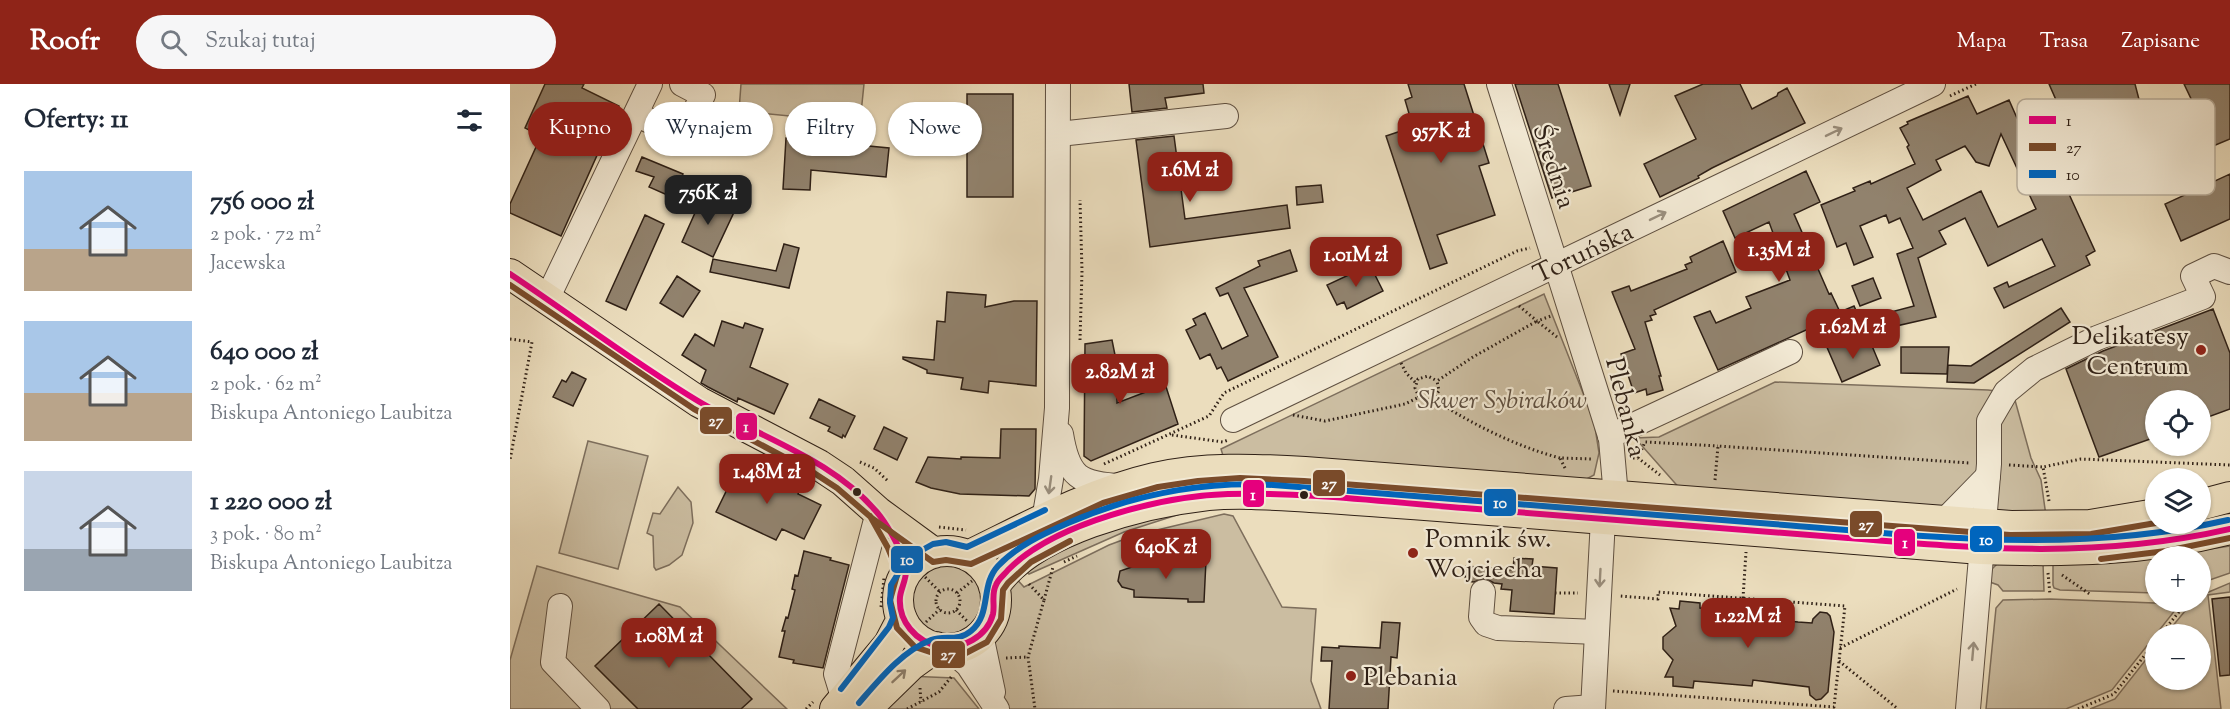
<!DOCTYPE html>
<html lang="pl">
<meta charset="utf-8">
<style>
:root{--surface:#fff;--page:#f6f6f7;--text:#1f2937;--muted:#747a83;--accent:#8f2418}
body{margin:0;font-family:"Sorts Mill Goudy",serif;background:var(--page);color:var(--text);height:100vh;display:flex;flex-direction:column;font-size:22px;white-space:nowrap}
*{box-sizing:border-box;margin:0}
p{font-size:20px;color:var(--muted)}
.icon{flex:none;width:33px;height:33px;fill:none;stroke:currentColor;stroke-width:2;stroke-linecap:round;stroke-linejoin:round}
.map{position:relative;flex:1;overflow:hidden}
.details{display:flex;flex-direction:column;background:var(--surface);width:510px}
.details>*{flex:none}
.guide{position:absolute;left:18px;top:18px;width:570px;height:54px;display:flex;gap:12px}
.buttons{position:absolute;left:1635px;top:306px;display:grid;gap:12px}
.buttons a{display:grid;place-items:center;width:66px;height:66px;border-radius:50%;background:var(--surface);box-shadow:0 2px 4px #0004;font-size:30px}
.price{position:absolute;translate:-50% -51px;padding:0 14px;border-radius:12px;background:var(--accent);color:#fff;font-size:20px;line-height:39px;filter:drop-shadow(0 2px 3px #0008)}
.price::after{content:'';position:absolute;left:50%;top:36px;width:18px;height:14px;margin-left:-9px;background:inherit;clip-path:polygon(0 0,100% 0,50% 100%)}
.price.on{background:#222;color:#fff}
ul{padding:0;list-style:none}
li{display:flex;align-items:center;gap:18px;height:150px;padding:0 24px}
li span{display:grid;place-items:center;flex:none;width:168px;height:120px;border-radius:0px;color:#555}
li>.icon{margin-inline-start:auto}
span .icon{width:72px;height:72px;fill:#fffc;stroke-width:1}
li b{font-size:26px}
h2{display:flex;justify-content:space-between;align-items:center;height:72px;padding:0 24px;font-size:26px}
.chip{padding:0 21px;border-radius:27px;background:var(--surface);box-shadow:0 2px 4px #0004;font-size:21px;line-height:54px}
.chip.on{background:var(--accent);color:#fff}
header{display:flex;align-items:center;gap:36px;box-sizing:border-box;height:84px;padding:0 30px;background:var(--accent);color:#fff}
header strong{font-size:28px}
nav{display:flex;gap:33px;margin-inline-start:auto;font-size:21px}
.search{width:420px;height:54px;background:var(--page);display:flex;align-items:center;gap:15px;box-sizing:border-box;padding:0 21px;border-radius:33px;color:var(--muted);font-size:22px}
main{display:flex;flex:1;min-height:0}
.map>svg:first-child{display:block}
.green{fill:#cbbda1;stroke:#7d6e5c;stroke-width:1.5}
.building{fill:#91826d;stroke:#2f2016;stroke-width:1.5;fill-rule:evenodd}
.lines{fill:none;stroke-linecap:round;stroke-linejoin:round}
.minor-casing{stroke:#5e4f40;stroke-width:26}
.major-casing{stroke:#2f2016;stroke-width:32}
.path{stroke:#2f2016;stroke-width:3;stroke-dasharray:1.5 3;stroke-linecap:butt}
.minor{stroke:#f2e9d4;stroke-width:24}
.major{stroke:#ebddbd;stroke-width:30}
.bus-1-casing{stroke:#f2e9d4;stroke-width:10}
.bus-2-casing{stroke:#f2e9d4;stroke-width:10}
.bus-3-casing{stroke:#f2e9d4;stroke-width:10}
.bus-1{stroke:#e5007d;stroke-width:6}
.bus-2{stroke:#7a4b2a;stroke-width:6}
.bus-3{stroke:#0065bd;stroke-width:6}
.oneway{stroke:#9a8f7e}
.oneway2{stroke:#8d7e6a}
.poi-dot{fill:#8f2418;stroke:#f2e9d4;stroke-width:2}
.bus-dot{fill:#2f2016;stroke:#f2e9d4;stroke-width:2}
.labels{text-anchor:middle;stroke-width:4.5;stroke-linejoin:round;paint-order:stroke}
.street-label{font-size:26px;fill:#2f2016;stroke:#f2e9d4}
.poi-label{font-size:26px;fill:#2f2016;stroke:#f2e9d4;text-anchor:start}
.park-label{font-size:26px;font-style:italic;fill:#5e4f40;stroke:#f2e9d4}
.key{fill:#f2e9d4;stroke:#b8ad9b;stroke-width:1.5}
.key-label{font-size:16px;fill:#2f2016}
.line-badge{stroke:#f2e9d4;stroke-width:2}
.badge-label{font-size:16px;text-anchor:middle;font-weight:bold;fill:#fff}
</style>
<header>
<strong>Roofr</strong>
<div class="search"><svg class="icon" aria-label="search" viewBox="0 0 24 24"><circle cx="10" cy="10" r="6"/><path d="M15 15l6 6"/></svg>Szukaj tutaj</div>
<nav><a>Mapa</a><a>Trasa</a><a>Zapisane</a></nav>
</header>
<main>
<section class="details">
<h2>Oferty: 11<svg class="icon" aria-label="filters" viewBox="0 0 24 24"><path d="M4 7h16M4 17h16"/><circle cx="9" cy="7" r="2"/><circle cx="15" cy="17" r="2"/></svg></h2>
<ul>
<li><span style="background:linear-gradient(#a9c7e8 65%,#b9a48a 0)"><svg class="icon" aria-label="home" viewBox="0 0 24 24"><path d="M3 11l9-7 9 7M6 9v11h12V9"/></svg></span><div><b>756 000 zł</b><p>2 pok. · 72 m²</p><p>Jacewska</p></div></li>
<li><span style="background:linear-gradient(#a9c7e8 60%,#b9a48a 0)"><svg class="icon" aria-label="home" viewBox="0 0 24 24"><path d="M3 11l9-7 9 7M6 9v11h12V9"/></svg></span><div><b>640 000 zł</b><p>2 pok. · 62 m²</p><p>Biskupa Antoniego Laubitza</p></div></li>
<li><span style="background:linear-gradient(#c9d6e8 65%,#9aa5b1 0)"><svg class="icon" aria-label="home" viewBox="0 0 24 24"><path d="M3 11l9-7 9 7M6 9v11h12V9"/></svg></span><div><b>1 220 000 zł</b><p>3 pok. · 80 m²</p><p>Biskupa Antoniego Laubitza</p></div></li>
</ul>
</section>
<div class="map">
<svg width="1720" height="625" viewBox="0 0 1720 625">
<rect width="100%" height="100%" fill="#ebddbd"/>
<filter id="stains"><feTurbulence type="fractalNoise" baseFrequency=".00333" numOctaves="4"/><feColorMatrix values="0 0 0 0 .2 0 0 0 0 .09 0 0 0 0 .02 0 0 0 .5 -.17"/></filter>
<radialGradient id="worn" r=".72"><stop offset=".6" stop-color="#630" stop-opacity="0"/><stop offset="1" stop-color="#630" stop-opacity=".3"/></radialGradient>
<path class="green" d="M231,0H354L350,39L229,27Z
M1034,210L1084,337L1089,369L1084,391L1071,398L714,375L711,365Z
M1265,298L1478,306L1503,309L1521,374L1531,396L1536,432L1172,407L1125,354L1149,353Z
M78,357L138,372L108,485L49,469Z
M168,403L181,418L183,439L172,471L159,481L146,486L144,483L143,452L137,449L143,429L150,430Z
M673,429L614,448L519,490L512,483L602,443Z
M714,430L723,432L772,523L806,525L801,597L811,625H498L492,614L481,553L492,527L494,506L503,491L514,503L599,461L626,451Z
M1720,462V489L1691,499L1690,472H1652Z
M1645,473V509L1550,506L1544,504L1543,501V479Z
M1533,479L1534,507H1493L1488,501L1477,497L1481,486L1487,480Z
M402 516a36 36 0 1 1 72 0a36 36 0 1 1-72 0Z
M27,482L170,523L277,625H0V576Z
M1720,499V508L1698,511L1711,625H1580L1605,615L1645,564L1646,596H1690V550H1656L1680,521L1684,518H1690L1691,512L1694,510Z
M1540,515L1670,520L1602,606L1556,625H1476L1486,524L1493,516Z
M397,592L444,594L469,625H367Z"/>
<path class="building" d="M35,0H74L72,4L109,22L51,152L0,129V120L31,52L15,44Z
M619,0H693L694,9L655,14L657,24L622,28Z
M898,0H954L979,79L969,82L985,131L927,151L937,179L920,185L876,52L903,43L895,16L902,13Z
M1005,0H1048L1081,102L1042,114Z
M1099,0H1120L1110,31Z
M1193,0H1230L1242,25L1267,12L1268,9L1277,4L1295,39L1202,84L1188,92L1189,94L1150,113L1134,80L1186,55L1165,12Z
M1539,0H1625L1638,50L1610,57L1598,16L1569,29L1572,36L1562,40L1577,73L1548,86L1585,167L1576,172L1580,181L1494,224L1484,204L1497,198L1499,203L1545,182L1532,155L1478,182L1455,134L1429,147L1436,160L1408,174L1426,233L1386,242L1381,228L1404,222L1387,170L1403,164L1390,134L1379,139L1376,131L1350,142L1363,173L1344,181L1336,159L1327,163L1311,121L1345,107L1343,104L1360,97L1361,100L1405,80L1397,63L1399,61L1390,44L1398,40L1397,38L1458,12L1467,30L1499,16L1507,34L1546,16ZM1491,50L1526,125L1488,143L1471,107L1413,136L1397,104L1431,86L1426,76L1455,62L1466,78L1479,82Z
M1674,0H1720V55L1696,65L1689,49L1696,46Z
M457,10H503V113H457Z
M664,52L675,135L777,121L780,144L640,163L626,56Z
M276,54L379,64L376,93L301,86L300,106L273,105Z
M132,73L173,90L164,114L139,103L144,93L126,87Z
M1296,87L1310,118L1284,130L1319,210L1321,209L1330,228L1344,222L1356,249L1315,258L1307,241L1208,286L1184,233L1200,227L1206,239L1241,224L1236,213L1280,196L1259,138L1225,154L1213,127Z
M1720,90V135L1671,157L1655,120Z
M811,101L813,118L787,121L786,103Z
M193,111L225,126L203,173L172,158Z
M135,131L154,140L116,226L96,217Z
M1213,157L1226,188L1144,226L1146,230L1140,232L1142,236L1135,238L1151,292H1149L1153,306L1137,311L1136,305L1124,309L1111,270L1125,265L1102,208L1119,202L1121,207L1177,185L1175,181L1182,178L1180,173Z
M274,160L289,164L279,204L200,188L203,175L266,187Z
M780,166L787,187L734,204L768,273L718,297L711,283L707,285L700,270L690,275L676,246L686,241L683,235L695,229L712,265L738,252L718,209L710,212L706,204L750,182L748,177Z
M860,181L873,207L837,225L834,218L827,221L817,201Z
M167,192L190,207L173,233L150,219Z
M1363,194L1371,214L1350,222L1342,202Z
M437,208L476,211L475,223L504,217H527L526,302L479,297L478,309L451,305L453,294L417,289V286L393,275V273L424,276L427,237L435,238Z
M1551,224L1560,238L1464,299L1437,298L1438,281L1461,282Z
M1703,225L1720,269V325L1690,336V316H1646V353L1589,373L1556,285L1593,267Z
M212,237L233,244L235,239L253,245L240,283L278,300L264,330L228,314L227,318L198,303L191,299L196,286L172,271L185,250L204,262Z
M602,256L607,281V319L641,306L635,285L649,281L668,340L581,377L574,372L575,260Z
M1316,261L1362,262L1370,281L1332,298Z
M1391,263H1439L1437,290L1391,289Z
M62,288L76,295L63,322L43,313L52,296L56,298Z
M309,315L345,332L335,353L333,351L332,354L318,347L320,343L300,334Z
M374,343L397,354L387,376L364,365Z
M491,345H526L525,405L519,412L450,410L421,404L406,398L418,373L451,375V373L490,374Z
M230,379L289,408L288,410L311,421L294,455L272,445L266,456L206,428Z
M294,467L321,474L320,476L339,481L313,584L283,579L284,576L269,573L275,547H272L276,533L278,534L285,506L282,505L285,491L288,492Z
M1004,474L1023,475L1022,482L1047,484L1044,530L1000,527L1002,506L991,505L992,500L984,499L975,494L964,498L955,497L956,482L1003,486Z
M680,475L696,476L694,518H678V515L624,513V506L612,503L608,497L610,487L625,482L626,477L680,479Z
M1720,513V591L1710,592L1702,515Z
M1170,517L1190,519V524L1248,529V534L1288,538L1302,539L1303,535L1310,528L1317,529L1320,532L1324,548L1318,608L1311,615L1306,616L1300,611L1299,603L1243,596L1242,602L1184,597L1183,604L1163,602V593H1155L1163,576L1153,565V553L1166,542L1160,524L1169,525Z
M149,520L242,615L231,625H128L85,582Z
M872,538L890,539L887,574L881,573L878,625H819L822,577H811L812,563L829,564V562L870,564Z"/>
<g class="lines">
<defs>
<g id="minor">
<path d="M989,0L1101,355L1105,401L1093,435L1083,625"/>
<path d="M126,30L172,53L193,11L172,0"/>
<path d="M549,50L716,32"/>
<path d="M37,215L140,0"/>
<path id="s1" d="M723,336L1423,0"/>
<path d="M551,350C558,393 569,400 611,402"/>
<path d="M1100,352L1280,268"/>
<path d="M534,436L541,395L547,324L548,0"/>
<path d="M1434,437L1478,392"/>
<path d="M973,508L971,533L976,540L988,544L1087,548"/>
<path d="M50,522L43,578L88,625"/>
<path d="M471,551L483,608"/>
<path d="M440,565L458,581L487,625"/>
<path d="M334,616L326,590L368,428"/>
<path d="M1056,625L1083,623"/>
<path d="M1458,625L1479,380V337L1496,308L1524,285L1587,254L1693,213L1683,192L1704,182L1720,188"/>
</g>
<path id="major" d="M0,190L189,318L309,381L333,397L368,428L424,469
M1690,421L1720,413
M388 516a49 49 0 1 1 98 0a49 49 0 1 1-98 0Z
M458,472C518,443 579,409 644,394C693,383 744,385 795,388L1501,442L1580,441L1646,430
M484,503C520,446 635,418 698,411C732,408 766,411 800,413C851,416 902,420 953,424C1126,437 1299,451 1471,465C1558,468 1635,467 1720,445
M325,625L379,560L392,535
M356,625L401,581L426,563"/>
</defs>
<use href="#minor" class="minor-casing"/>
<use href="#major" class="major-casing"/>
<path class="path" d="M1440,12L1466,0
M1009,222L1027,237L1041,232
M1047,253L1027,237L963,273L927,297L929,307L923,315C962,340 1005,362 1050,374
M0,255L22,258L0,376
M570,256L572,187L570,116
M891,279L896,289L906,299
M909,313L905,304L908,295L918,292L927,297
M783,331L815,337L895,320L909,313L918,316L923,315
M662,351L713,358L718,356
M1123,374H1128L1150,391
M1128,374L1135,358L1208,362
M350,378L364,384L378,397
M594,380L699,332L714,309L1007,167L1020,164
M1499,381L1533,383
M1055,384L1050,374L1083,375
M1205,396L1208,362L1460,379
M1539,417L1533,383L1571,375L1720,381
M429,443L456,446
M554,478L567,472
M1538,489L1540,511
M412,490L430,508
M1552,491L1581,511
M519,500L534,516L518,573L525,625
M426 517a12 12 0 1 1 24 0a12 12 0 1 1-24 0Z
M447,509L462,497
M1045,509H1068
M1233,514L1236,468
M534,516L543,483
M371,523L374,494
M446,526L457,537
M416,538L430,525
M1651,550L1677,518
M1330,564L1447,505
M496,574L518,573
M1329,577L1388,625
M410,604L411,618
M1103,607L1324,623L1335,522L1148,508V515L1110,512
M296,625L303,618
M397,625L429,608L442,592
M1568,625L1604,610L1646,557"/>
<use href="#minor" class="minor"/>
<use href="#major" class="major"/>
<defs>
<path id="bus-1" d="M0,190C63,232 123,278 188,317C248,353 325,375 370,432C379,444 394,470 396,485C397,494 391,504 390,513C388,537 406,558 429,562C452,566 477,553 483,530C485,521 481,510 486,501C488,495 494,491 498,486C544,439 653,412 718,410C796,408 876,418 954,424C1082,434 1210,444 1338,454C1470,465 1589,475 1720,445"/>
<path id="bus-2" d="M0,201L184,325L304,389L327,404L363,435L423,478L436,476L461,480L593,419L648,403L688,397L730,394L794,397L1500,451L1581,450L1646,439
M360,432L378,464L388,488L380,516L387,544L405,563L429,571L454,570L477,558L491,535L493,506L498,499L521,478L560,457
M1591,475L1656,467L1720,454"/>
<path id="bus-3" d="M331,605L379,543L383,534L380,519L381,501L398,474L423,460L436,458L457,463L535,426
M349,619C369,596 392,567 421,556C435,551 448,558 461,547C482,530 470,501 488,482C507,462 533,450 558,439C623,411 692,397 763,401C930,414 1096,427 1263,440C1416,452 1566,471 1718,436"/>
</defs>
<use href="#bus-1" class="bus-1-casing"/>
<use href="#bus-2" class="bus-2-casing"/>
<use href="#bus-3" class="bus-3-casing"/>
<use href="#bus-1" class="bus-1"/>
<use href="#bus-2" class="bus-2"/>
<use href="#bus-3" class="bus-3"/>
</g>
<defs><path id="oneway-shaft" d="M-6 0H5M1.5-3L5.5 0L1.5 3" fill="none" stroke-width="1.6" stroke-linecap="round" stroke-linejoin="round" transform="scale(1.5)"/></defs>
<g class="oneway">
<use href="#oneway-shaft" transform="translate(1324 48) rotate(-26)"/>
<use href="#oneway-shaft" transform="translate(1148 132) rotate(-26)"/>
<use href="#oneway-shaft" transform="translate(540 401) rotate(98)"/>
<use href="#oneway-shaft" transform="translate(1090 494) rotate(93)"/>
<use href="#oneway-shaft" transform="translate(1463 567) rotate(-85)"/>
</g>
<use class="oneway2" href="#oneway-shaft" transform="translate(389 592) rotate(-43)"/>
<g class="poi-dot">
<circle cx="1691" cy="266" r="6"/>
<circle cx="903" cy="469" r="6"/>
<circle cx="841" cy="592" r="6"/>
</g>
<g class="bus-dot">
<circle cx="347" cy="408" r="5"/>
<circle cx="794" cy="411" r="5"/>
</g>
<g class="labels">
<g class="street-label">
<text transform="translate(1045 82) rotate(72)" y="9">Średnia</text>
<text dy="9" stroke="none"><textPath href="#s1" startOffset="388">Toruńska</textPath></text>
<text transform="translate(1117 323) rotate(76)" y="9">Plebanka</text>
</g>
<g class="poi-label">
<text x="1679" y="260" text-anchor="end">Delikatesy<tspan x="1679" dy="30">Centrum</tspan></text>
<text x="915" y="463">Pomnik św.<tspan x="915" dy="30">Wojciecha</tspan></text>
<text x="853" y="601">Plebania</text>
</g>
<g class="park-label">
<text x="992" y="324">Skwer Sybiraków</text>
</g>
</g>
<rect x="1507" y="15" width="198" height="96" rx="9" class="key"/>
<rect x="1519" y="32" width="27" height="8" fill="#e5007d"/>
<rect x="1519" y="59" width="27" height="8" fill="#7a4b2a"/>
<rect x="1519" y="86" width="27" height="8" fill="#0065bd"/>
<g class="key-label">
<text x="1556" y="42">1</text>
<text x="1556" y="69">27</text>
<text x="1556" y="96">10</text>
</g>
<g class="line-badge">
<rect x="189" y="322" width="34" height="29" rx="6" fill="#7a4b2a"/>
<rect x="225" y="328" width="23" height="29" rx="6" fill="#e5007d"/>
<rect x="802" y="385" width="34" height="28" rx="6" fill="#7a4b2a"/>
<rect x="732" y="395" width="23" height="29" rx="6" fill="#e5007d"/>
<rect x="973" y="404" width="34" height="29" rx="6" fill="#0065bd"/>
<rect x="1339" y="426" width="34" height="28" rx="6" fill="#7a4b2a"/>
<rect x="1459" y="441" width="34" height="28" rx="6" fill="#0065bd"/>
<rect x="1383" y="444" width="23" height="29" rx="6" fill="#e5007d"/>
<rect x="380" y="461" width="34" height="29" rx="6" fill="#0065bd"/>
<rect x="421" y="556" width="35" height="29" rx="6" fill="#7a4b2a"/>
</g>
<g class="badge-label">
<text x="206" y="342">27</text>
<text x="236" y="348">1</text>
<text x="819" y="405">27</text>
<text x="743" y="416">1</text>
<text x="990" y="424">10</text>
<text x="1356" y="446">27</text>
<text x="1476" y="461">10</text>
<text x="1395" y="464">1</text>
<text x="397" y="481">10</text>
<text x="438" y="576">27</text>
</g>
<rect width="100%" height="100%" filter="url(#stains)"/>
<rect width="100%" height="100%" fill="url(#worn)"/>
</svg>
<div class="buttons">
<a><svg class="icon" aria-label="locate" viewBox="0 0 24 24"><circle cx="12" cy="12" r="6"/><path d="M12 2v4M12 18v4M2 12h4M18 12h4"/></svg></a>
<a><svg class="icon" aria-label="layers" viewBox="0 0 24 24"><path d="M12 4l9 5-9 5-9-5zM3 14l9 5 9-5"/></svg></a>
<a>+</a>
<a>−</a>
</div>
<b class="price" style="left:931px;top:80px">957K zł</b>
<b class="price" style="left:680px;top:119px">1.6M zł</b>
<b class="price on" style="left:198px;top:142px">756K zł</b>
<b class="price" style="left:1269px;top:199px">1.35M zł</b>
<b class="price" style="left:846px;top:204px">1.01M zł</b>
<b class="price" style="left:1343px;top:276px">1.62M zł</b>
<b class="price" style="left:610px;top:321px">2.82M zł</b>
<b class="price" style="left:257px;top:421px">1.48M zł</b>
<b class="price" style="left:656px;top:496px">640K zł</b>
<b class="price" style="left:1238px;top:565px">1.22M zł</b>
<b class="price" style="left:159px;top:585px">1.08M zł</b>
<div class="guide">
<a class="chip on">Kupno</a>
<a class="chip">Wynajem</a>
<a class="chip">Filtry</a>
<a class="chip">Nowe</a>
</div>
</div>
</main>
